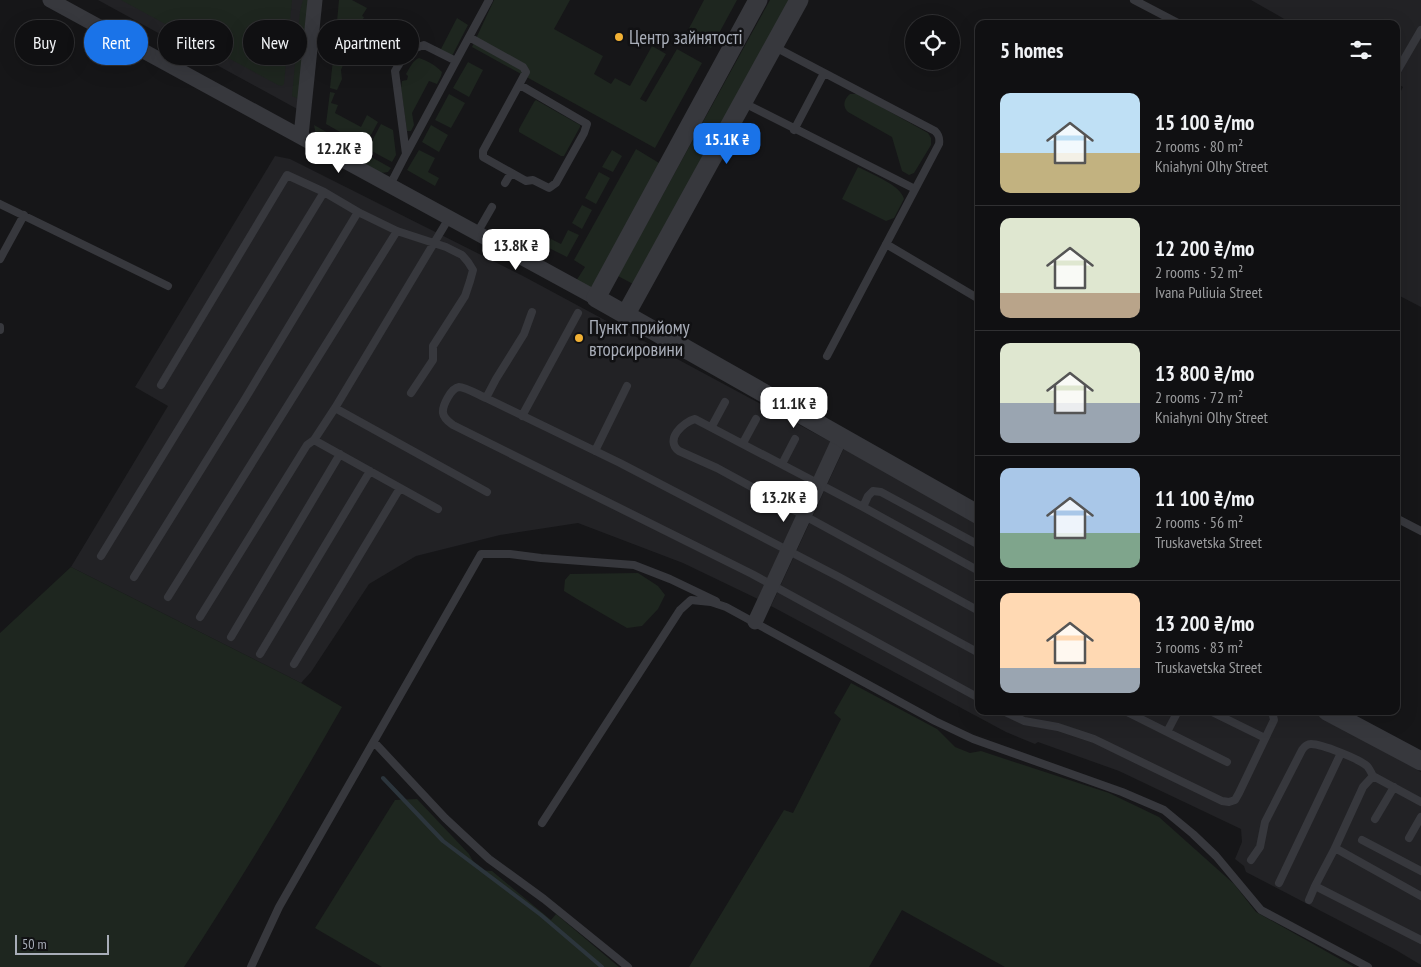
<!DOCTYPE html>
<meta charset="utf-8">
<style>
:root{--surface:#101012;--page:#1e1e20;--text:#f1f3f6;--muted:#9c9d9f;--line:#303032;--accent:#1a73e8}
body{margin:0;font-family:"PT Sans Narrow",sans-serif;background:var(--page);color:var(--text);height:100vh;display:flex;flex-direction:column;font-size:19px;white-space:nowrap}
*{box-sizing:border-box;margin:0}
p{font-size:16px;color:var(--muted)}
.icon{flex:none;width:28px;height:28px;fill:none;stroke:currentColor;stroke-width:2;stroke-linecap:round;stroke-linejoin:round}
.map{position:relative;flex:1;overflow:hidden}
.details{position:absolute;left:975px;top:20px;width:425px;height:695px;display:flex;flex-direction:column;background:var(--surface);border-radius:10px;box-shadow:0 5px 20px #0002,0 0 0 1px var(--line)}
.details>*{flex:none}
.top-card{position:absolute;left:15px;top:20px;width:475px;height:45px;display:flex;gap:10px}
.tools{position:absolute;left:905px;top:15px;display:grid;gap:10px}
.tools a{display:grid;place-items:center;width:55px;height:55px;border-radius:50%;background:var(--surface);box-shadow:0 5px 20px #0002,0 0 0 1px var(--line);font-size:25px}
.scale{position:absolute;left:15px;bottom:12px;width:94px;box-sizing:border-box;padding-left:5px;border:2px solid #a8adb8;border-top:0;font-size:14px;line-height:18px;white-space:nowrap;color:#a8adb8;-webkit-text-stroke:4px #111113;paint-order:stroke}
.price{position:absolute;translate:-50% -42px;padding:0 11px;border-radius:10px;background:#fff;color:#222;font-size:16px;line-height:32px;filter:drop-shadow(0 1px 2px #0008)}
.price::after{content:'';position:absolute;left:50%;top:30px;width:15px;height:11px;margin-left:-8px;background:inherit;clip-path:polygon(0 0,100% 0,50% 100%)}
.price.active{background:var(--accent);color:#fff}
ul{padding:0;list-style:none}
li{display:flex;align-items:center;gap:15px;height:125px;padding:0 25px}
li+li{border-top:1px solid var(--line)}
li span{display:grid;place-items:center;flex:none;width:140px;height:100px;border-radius:10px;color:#555}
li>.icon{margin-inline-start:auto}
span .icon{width:60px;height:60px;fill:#fffc;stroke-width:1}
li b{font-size:21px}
h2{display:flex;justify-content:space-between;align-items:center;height:60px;padding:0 25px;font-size:21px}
.pill{padding:0 18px;border-radius:22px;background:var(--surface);box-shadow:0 5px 20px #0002,0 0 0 1px var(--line);font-size:18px;line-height:45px}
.pill.active{background:var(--accent);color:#fff}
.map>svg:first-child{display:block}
.built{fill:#222225}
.green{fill:#1e261f}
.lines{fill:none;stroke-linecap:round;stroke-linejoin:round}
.stream{stroke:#2c353c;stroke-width:4}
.service{stroke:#37383d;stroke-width:8}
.minor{stroke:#37383d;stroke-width:15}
.tertiary{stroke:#37383d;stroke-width:19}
.poi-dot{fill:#f2b134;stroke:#111113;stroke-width:2}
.labels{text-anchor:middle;stroke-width:5;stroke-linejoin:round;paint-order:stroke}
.poi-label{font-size:19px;fill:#a8adb8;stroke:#111113;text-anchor:start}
</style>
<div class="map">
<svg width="1421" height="967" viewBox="0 0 1421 967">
<rect width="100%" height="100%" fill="#161618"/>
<path class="built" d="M98,0H311L299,110Z
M1251,0H1421V307L1396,294V100L1403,87L1396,83V24H1293Z
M275,156L290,159L523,276L833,443L760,600L683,563L578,523L500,535L416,556L369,584L311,672L301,683L71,567L168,406L135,387Z
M844,448L979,524V711H1313L1421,772V965L1396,950L1246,872L1244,866L1235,859L1242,842L1241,829L1119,771L1038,742L1035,744L1006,732L771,606Z"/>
<path class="green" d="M121,0H292L284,84L282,86L278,85Z
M303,0H311L301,100L292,96L300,11Z
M339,0H352L367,8L362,16L364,17L361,23L364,25L360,34L337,22Z
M494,0H570L554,29L603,56L594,74L611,84L615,78L630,86L652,46L666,54L640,99L646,102L677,49L702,63L655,148L472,47Z
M704,0H737L711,48L686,34Z
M770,0H789L633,284L618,276Z
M457,18L468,25L452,56L432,45L441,49Z
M336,25L355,35L340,60L333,55Z
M419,58C428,61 435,65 442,72L441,76L437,84L429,81L412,113L414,125L411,131H407L401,88L402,81L407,80L408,76L406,74C409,69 413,60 419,58Z
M333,59L343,65L341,70L342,79L337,90L330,88Z
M468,62L483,70L469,97L453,88Z
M330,92L335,93L331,103L338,105L335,113L361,127L367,115L378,122L365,146L326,124Z
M449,94L465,103L451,128L435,120Z
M850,94H858L928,133L931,138V145L914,173L909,175L902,171L892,137L848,112C842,106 844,99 850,94Z
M536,100L580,125V127L564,156H561L519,132V129L534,102Z
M381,124L393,130L396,155L392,162L368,149Z
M314,125L391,168L388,172L381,173L324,141L316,135Z
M431,125L448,135L439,152L422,142Z
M636,149L664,166L591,291L576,281L585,267L574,260Z
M419,150L435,158L428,172L439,178L435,186L407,170Z
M612,150L622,156L613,172L602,167Z
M858,167C871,174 901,185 904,199L894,218L886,221L842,199Z
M599,172L610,178L596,204L585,198Z
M582,205L592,210L582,229L572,223Z
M568,230L579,235L567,257L547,247L551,239L561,244Z
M71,567L301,683L342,707C292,795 240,882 184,967H0V633Z
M638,573L658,586L665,595L658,609L642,626L627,628L577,599L564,591L565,580L570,574Z
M851,683L937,729L955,747L970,753L981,751L1109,793L1159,817L1234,884L1256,912L1354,967H1005L902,910L869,967H689L784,810L793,813L841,719L834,713Z
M417,799L469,854L478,870L492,871L551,920L556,914L619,967H382L315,928L395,800Z"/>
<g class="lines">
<path class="stream" d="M383,778L443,841L541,915L602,967"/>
<path class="service" d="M1134,0L1180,24
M469,37L523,67L526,72L483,151V157L526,181L533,180L549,188L556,183L584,133L587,124L520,85
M773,46L935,131C939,135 940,138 939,144L827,356
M1396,73L1421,30
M742,102L915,189
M794,130L824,73
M406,154L456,61
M505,183L511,173
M390,185L406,154L395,71L407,51L424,45L456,61L489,0
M0,204L168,286
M477,233L492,207
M886,244L979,299
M0,259L24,215
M532,312L524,334L496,379L486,398L620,463L839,577L979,653
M0,327V330
M161,385L287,175L324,192L358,212L397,231L446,247L462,255L468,262L473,270L470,281L465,296L433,346V360L411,393
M486,398C479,395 465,387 459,387C451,388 442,406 443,413C444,419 449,422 453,425L752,574L979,698
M335,408L487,492
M522,416L578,313
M712,426L725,402
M314,440L438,509
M743,443L756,419
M595,451L627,386
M782,464L795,439
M863,507L695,419C683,422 664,440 679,451L717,468L979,611
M1396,518L1421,531
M979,545L881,492L873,491L868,496L863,507L979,571
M101,556L324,192
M134,577L245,399L358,212
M168,597L397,231
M200,617L307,445L314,440L335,408L449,218
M231,637L340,454
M260,654L370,471
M294,664L400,488
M1003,711L1024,721L1058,727L1094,739L1222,801L1229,802L1235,800L1239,793L1274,720L1272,711
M1125,711L1227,762
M1210,711L1265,738
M1167,732L1178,711
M374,742L445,818L489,859L544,899L628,967
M1375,819L1394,787
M542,823L680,610L691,600L711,602L726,607L935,721L973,739L1122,792L1164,810L1193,834L1216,856L1261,910L1368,967
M1409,838L1421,817
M1362,840L1421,871
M1335,848L1363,787L1373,776L1421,802
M1251,860L1260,847L1265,822L1302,750C1304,747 1307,744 1311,744C1322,744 1359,759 1367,766C1369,768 1371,772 1373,776
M1279,883L1341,753
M1315,886L1335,848L1421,896
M1309,900L1315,886L1421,940
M251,967L279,907L481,554H510L541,558L634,565L670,579L716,601"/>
<path class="minor" d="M50,0L596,298
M301,136L315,0
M755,622L841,436"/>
<path class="tertiary" d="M758,0L596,298L979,515
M626,314L799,0
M1327,711L1421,761"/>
</g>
<g class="poi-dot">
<circle cx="619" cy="37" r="5"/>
<circle cx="579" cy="338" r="5"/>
</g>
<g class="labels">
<g class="poi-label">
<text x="629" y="44">Центр зайнятості</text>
<text x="589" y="334">Пункт прийому<tspan x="589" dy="22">вторсировини</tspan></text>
</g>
</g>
</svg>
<div class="tools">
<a><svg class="icon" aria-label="locate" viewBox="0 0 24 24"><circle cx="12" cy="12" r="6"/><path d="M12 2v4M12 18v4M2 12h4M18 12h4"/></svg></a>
</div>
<div class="scale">50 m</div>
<b class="price active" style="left:727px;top:165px">15.1K ₴</b>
<b class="price" style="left:339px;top:174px">12.2K ₴</b>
<b class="price" style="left:516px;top:271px">13.8K ₴</b>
<b class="price" style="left:794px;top:429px">11.1K ₴</b>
<b class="price" style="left:784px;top:523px">13.2K ₴</b>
<div class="top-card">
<a class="pill">Buy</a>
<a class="pill active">Rent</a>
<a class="pill">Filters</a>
<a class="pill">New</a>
<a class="pill">Apartment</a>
</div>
<section class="details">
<h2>5 homes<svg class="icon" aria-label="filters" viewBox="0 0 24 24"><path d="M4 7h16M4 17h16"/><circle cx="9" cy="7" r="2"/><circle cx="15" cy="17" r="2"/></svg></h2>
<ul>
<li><span style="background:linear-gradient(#bfe0f5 60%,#c2b280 0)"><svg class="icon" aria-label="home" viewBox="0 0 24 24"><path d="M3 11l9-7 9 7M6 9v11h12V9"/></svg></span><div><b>15 100 ₴/mo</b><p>2 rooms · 80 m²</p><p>Kniahyni Olhy Street</p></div></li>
<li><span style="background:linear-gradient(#dfe7d0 75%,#b9a48a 0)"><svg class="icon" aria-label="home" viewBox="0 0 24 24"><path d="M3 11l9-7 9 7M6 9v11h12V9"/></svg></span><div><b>12 200 ₴/mo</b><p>2 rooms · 52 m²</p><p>Ivana Puliuia Street</p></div></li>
<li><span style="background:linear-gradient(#dfe7d0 60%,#9aa5b1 0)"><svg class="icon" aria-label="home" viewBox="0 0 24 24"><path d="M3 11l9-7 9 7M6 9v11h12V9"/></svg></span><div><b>13 800 ₴/mo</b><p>2 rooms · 72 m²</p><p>Kniahyni Olhy Street</p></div></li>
<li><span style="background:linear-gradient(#a9c7e8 65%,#7fa58c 0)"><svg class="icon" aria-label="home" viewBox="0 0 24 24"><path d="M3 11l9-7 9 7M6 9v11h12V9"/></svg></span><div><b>11 100 ₴/mo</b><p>2 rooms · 56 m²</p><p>Truskavetska Street</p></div></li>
<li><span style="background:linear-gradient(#ffd9b3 75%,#9aa5b1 0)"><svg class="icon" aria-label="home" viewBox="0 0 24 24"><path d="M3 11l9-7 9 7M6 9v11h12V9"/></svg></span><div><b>13 200 ₴/mo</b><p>3 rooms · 83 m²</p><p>Truskavetska Street</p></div></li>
</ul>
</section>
</div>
